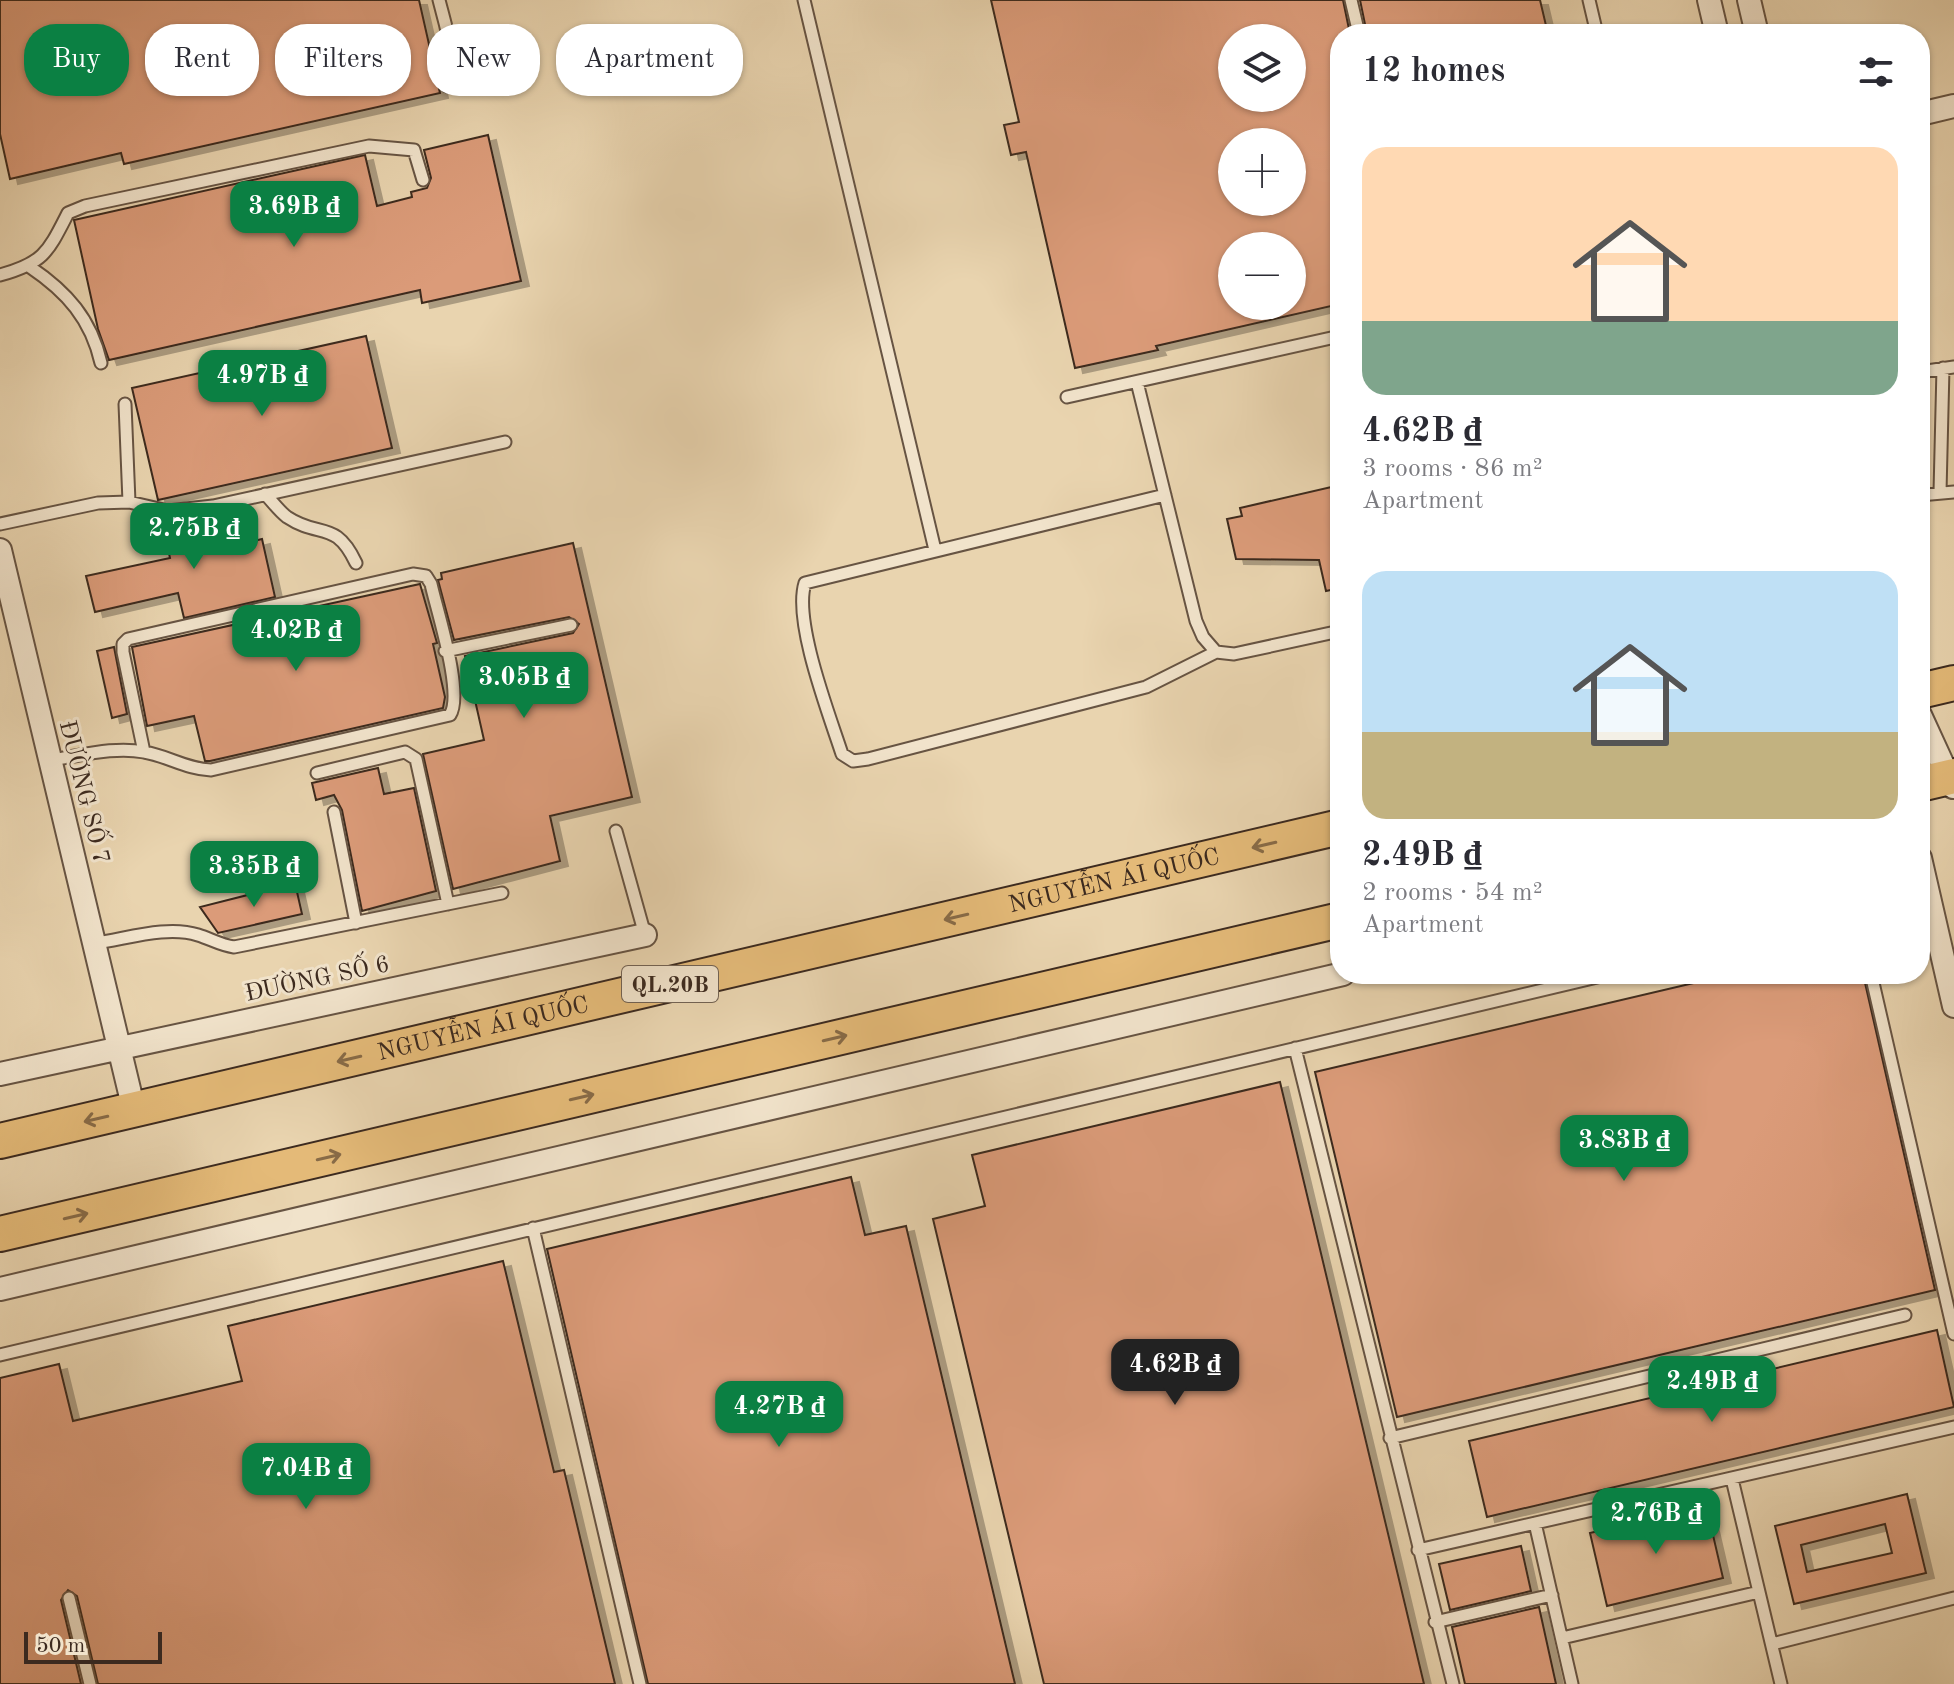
<!DOCTYPE html>
<meta charset="utf-8">
<style>
:root{--surface:#fff;--page:#f2f2f3;--text:#2b2b33;--muted:#7c7c81;--accent:#0b8043}
body{margin:0;font-family:"Old Standard TT",serif;background:var(--page);color:var(--text);height:100vh;display:flex;flex-direction:column;font-size:30px;white-space:nowrap}
*{box-sizing:border-box;margin:0}
p{font-size:26px;color:var(--muted)}
.icon{flex:none;width:44px;height:44px;fill:none;stroke:currentColor;stroke-width:2;stroke-linecap:round;stroke-linejoin:round}
.map{position:relative;flex:1;overflow:hidden}
.drawer{position:absolute;left:1330px;top:24px;width:600px;height:960px;display:flex;flex-direction:column;background:var(--surface);border-radius:32px;box-shadow:0 2px 6px #0004}
.drawer>*{flex:none}
.guide{position:absolute;left:24px;top:24px;width:760px;height:72px;display:flex;gap:16px}
.tools{position:absolute;left:1218px;top:24px;display:grid;gap:16px}
.tools a{display:grid;place-items:center;width:88px;height:88px;border-radius:50%;background:var(--surface);box-shadow:0 2px 6px #0004;font-size:40px}
.scale{position:absolute;left:24px;bottom:20px;width:138px;box-sizing:border-box;padding-left:8px;border:4px solid #3c2a1f;border-top:0;font-size:22px;line-height:28px;white-space:nowrap;color:#3c2a1f;-webkit-text-stroke:6px #f1e3cb;paint-order:stroke}
.price{position:absolute;translate:-50% -68px;padding:0 18px;border-radius:16px;background:var(--accent);color:#fff;font-size:26px;line-height:52px;filter:drop-shadow(0 2px 4px #0008)}
.price::after{content:'';position:absolute;left:50%;top:48px;width:24px;height:18px;margin-left:-12px;background:inherit;clip-path:polygon(0 0,100% 0,50% 100%)}
.price.active{background:#222;color:#fff}
ul{padding:0;list-style:none}
li{display:grid;align-content:center;gap:16px;height:424px;padding:0 32px}
li span{display:grid;place-items:center;height:248px;border-radius:24px;color:#555}
li>.icon{margin-inline-start:auto}
span .icon{width:144px;height:144px;fill:#fffc;stroke-width:1}
li b{font-size:34px}
h2{display:flex;justify-content:space-between;align-items:center;height:96px;padding:0 32px;font-size:34px}
.tag{padding:0 28px;border-radius:32px;background:var(--surface);box-shadow:0 2px 6px #0004;font-size:28px;line-height:72px}
.tag.active{background:var(--accent);color:#fff}
.map>svg:first-child{display:block}
.building{fill:#db9b79;stroke:#3c2a1f;stroke-width:2;fill-rule:evenodd;filter:url(#shadow)}
.lines{fill:none;stroke-linecap:round;stroke-linejoin:round}
.lane-casing{stroke:#675443;stroke-width:15}
.street-casing{stroke:#675443;stroke-width:26}
.primary-casing{stroke:#3c2a1f;stroke-width:38}
.lane{stroke:#f1e3cb;stroke-width:11}
.street{stroke:#f1e3cb;stroke-width:22}
.primary{stroke:#e4ba78;stroke-width:34}
.oneway{stroke:#886b47}
.labels{text-anchor:middle;stroke-width:6;stroke-linejoin:round;paint-order:stroke}
.shield{fill:#f1e3cb;stroke:#726253;stroke-width:2}
.shield-label{font-size:22px;font-weight:bold;fill:#3c2a1f}
.street-label{font-size:24px;fill:#3c2a1f;stroke:#f1e3cb}
</style>
<div class="map">
<svg width="1954" height="1684" viewBox="0 0 1954 1684">
<defs>
<filter id="shadow"><feDropShadow dx="8" dy="5" stdDeviation="0" flood-color="#0004"/></filter>
</defs>
<rect width="100%" height="100%" fill="#e9d4af"/>
<filter id="stains"><feTurbulence type="fractalNoise" baseFrequency=".0025" numOctaves="4"/><feColorMatrix values="0 0 0 0 .2 0 0 0 0 .09 0 0 0 0 .02 0 0 0 .5 -.17"/></filter>
<radialGradient id="worn" r=".72"><stop offset=".6" stop-color="#630" stop-opacity="0"/><stop offset="1" stop-color="#630" stop-opacity=".3"/></radialGradient>
<path class="building" d="M0,0H419L440,93L124,164L121,153L10,179L0,134Z
M991,0H1343L1350,34H1340V304L1156,346L1158,350L1075,368L1026,152L1011,155L1004,125L1019,122ZM1232,38H1292V98H1232ZM1232,142H1292V202H1232ZM1232,246H1292V306H1232Z
M1360,0H1540L1548,34H1367Z
M488,135L521,281L422,303L420,290L109,360L98,329L74,220L365,155L377,206L412,197L411,192L427,188L431,178L424,150Z
M366,336L392,448L158,500L132,388Z
M1340,485V588L1326,591L1319,560L1236,559L1227,519L1242,516L1240,508Z
M243,513L250,542L262,539L275,597L184,618L178,593L95,612L86,576L170,558L164,531Z
M573,543L632,797L550,816L560,861L453,889L423,754L484,740L465,656L573,633L579,624L569,617L454,640L438,580L442,579L441,573Z
M420,584L437,643L433,644L445,697L443,708L210,761H205L194,716L147,726L132,647Z
M114,647L127,714L112,718L97,651Z
M378,768L384,794L414,788L436,891L362,911L342,810L334,795L316,800L312,783Z
M295,883L302,914L218,933L200,907Z
M1732,974H1863L1935,1290L1397,1417L1315,1072Z
M1280,1082L1424,1684H1044L933,1219L985,1206L972,1155Z
M851,1177L865,1235L906,1226L1015,1684H648L547,1249Z
M503,1261L554,1472L564,1470L615,1684H98L77,1596L68,1590L61,1600L81,1684H0V1378L59,1364L73,1421L242,1381L228,1326Z
M1937,1330L1954,1407L1487,1517L1469,1441Z
M1907,1494L1926,1573L1794,1604L1775,1526ZM1885,1524L1892,1553L1807,1572L1801,1545Z
M1706,1505L1723,1578L1607,1606L1590,1533Z
M1521,1546L1531,1591L1450,1610L1439,1564Z
M1539,1607L1556,1684H1465L1452,1627Z"/>
<g class="lines">
<defs>
<path id="lane" d="M439,0C446,28 457,57 447,86
M804,0L935,550
M1351,0L1359,34
M1589,0L1597,34
M30,267C67,292 91,319 101,363
M0,275C44,263 48,252 68,213L85,206L369,146L414,150L423,180
M1920,372L1954,367
M1137,382L1196,621L1203,637L1216,652L1234,654L1340,631
M1067,397L1340,336
M125,404L129,502
M1940,492L1943,368
M265,494C272,501 279,511 287,517C320,539 335,519 356,563
M1165,495L805,583C793,621 829,714 842,754L853,761L868,759L1146,687L1216,652
M1920,495L1954,492
M0,524L98,503L129,502L168,511L213,506L505,442
M445,651L571,625
M50,760C80,756 114,746 144,752C168,756 186,769 211,770L450,715C464,694 437,611 431,584L426,576L413,574L128,639L123,644V652L144,752
M317,773L405,752L416,759L448,904
M334,812L356,923
M616,831L645,935
M95,943C126,939 167,925 198,935C211,939 220,945 234,947L502,893
M1871,974L1954,1334
M1295,1048L1453,1684
M533,1228L640,1684
M0,1355L1610,974
M1390,1438L1905,1315
M1732,1479L1781,1684
M1535,1523L1572,1684
M1418,1550L1954,1427
M69,1598L90,1684
M1435,1622L1552,1595
M1562,1638L1759,1592
M1772,1644L1954,1598"/>
<path id="street" d="M1709,0L1717,34
M1749,0L1757,34
M1920,114L1954,106
M0,550L134,1110
M1920,715L1953,787
M1920,858L1954,1006
M0,1074L645,935
M0,1289L1343,974"/>
<g id="primary">
<path d="M1920,691L1954,683"/>
<path d="M1920,784L1954,776"/>
<path id="s1" d="M0,1141L1340,827"/>
<path d="M0,1234L1340,920"/>
</g>
</defs>
<use href="#lane" class="lane-casing"/>
<use href="#street" class="street-casing"/>
<use href="#primary" class="primary-casing"/>
<use href="#lane" class="lane"/>
<use href="#street" class="street"/>
<use href="#primary" class="primary"/>
</g>
<defs><path id="oneway-shaft" d="M-6 0H5M1.5-3L5.5 0L1.5 3" fill="none" stroke-width="1.6" stroke-linecap="round" stroke-linejoin="round" transform="scale(2)"/></defs>
<g class="oneway">
<use href="#oneway-shaft" transform="translate(1264 845) rotate(167)"/>
<use href="#oneway-shaft" transform="translate(956 917) rotate(167)"/>
<use href="#oneway-shaft" transform="translate(835 1038) rotate(-13)"/>
<use href="#oneway-shaft" transform="translate(349 1059) rotate(167)"/>
<use href="#oneway-shaft" transform="translate(582 1097) rotate(-13)"/>
<use href="#oneway-shaft" transform="translate(96 1119) rotate(167)"/>
<use href="#oneway-shaft" transform="translate(329 1157) rotate(-13)"/>
<use href="#oneway-shaft" transform="translate(76 1216) rotate(-13)"/>
</g>
<g class="labels">
<rect class="shield" x="622" y="966" width="96" height="36" rx="6"/>
<g class="shield-label">
<text x="670" y="992">QL.20B</text>
</g>
<g class="street-label">
<text transform="translate(85 792) rotate(76)" y="8">ĐƯỜNG SỐ 7</text>
<text dy="8" stroke="none"><textPath href="#s1" startOffset="1144">NGUYỄN ÁI QUỐC</textPath></text>
<text transform="translate(317 978) rotate(-12)" y="8">ĐƯỜNG SỐ 6</text>
<text dy="8" stroke="none"><textPath href="#s1" startOffset="496">NGUYỄN ÁI QUỐC</textPath></text>
</g>
</g>
<rect width="100%" height="100%" filter="url(#stains)"/>
<rect width="100%" height="100%" fill="url(#worn)"/>
</svg>
<div class="tools">
<a><svg class="icon" aria-label="layers" viewBox="0 0 24 24"><path d="M12 4l9 5-9 5-9-5zM3 14l9 5 9-5"/></svg></a>
<a>+</a>
<a>−</a>
</div>
<div class="scale">50 m</div>
<b class="price" style="left:294px;top:249px">3.69B ₫</b>
<b class="price" style="left:262px;top:418px">4.97B ₫</b>
<b class="price" style="left:194px;top:571px">2.75B ₫</b>
<b class="price" style="left:296px;top:673px">4.02B ₫</b>
<b class="price" style="left:524px;top:720px">3.05B ₫</b>
<b class="price" style="left:254px;top:909px">3.35B ₫</b>
<b class="price" style="left:1624px;top:1183px">3.83B ₫</b>
<b class="price active" style="left:1175px;top:1407px">4.62B ₫</b>
<b class="price" style="left:1712px;top:1424px">2.49B ₫</b>
<b class="price" style="left:779px;top:1449px">4.27B ₫</b>
<b class="price" style="left:306px;top:1511px">7.04B ₫</b>
<b class="price" style="left:1656px;top:1556px">2.76B ₫</b>
<div class="guide">
<a class="tag active">Buy</a>
<a class="tag">Rent</a>
<a class="tag">Filters</a>
<a class="tag">New</a>
<a class="tag">Apartment</a>
</div>
<section class="drawer">
<h2>12 homes<svg class="icon" aria-label="filters" viewBox="0 0 24 24"><path d="M4 7h16M4 17h16"/><circle cx="9" cy="7" r="2"/><circle cx="15" cy="17" r="2"/></svg></h2>
<ul>
<li><span style="background:linear-gradient(#ffd9b3 70%,#7fa58c 0)"><svg class="icon" aria-label="home" viewBox="0 0 24 24"><path d="M3 11l9-7 9 7M6 9v11h12V9"/></svg></span><div><b>4.62B ₫</b><p>3 rooms · 86 m²</p><p>Apartment</p></div></li>
<li><span style="background:linear-gradient(#bfe0f5 65%,#c2b280 0)"><svg class="icon" aria-label="home" viewBox="0 0 24 24"><path d="M3 11l9-7 9 7M6 9v11h12V9"/></svg></span><div><b>2.49B ₫</b><p>2 rooms · 54 m²</p><p>Apartment</p></div></li>
</ul>
</section>
</div>
